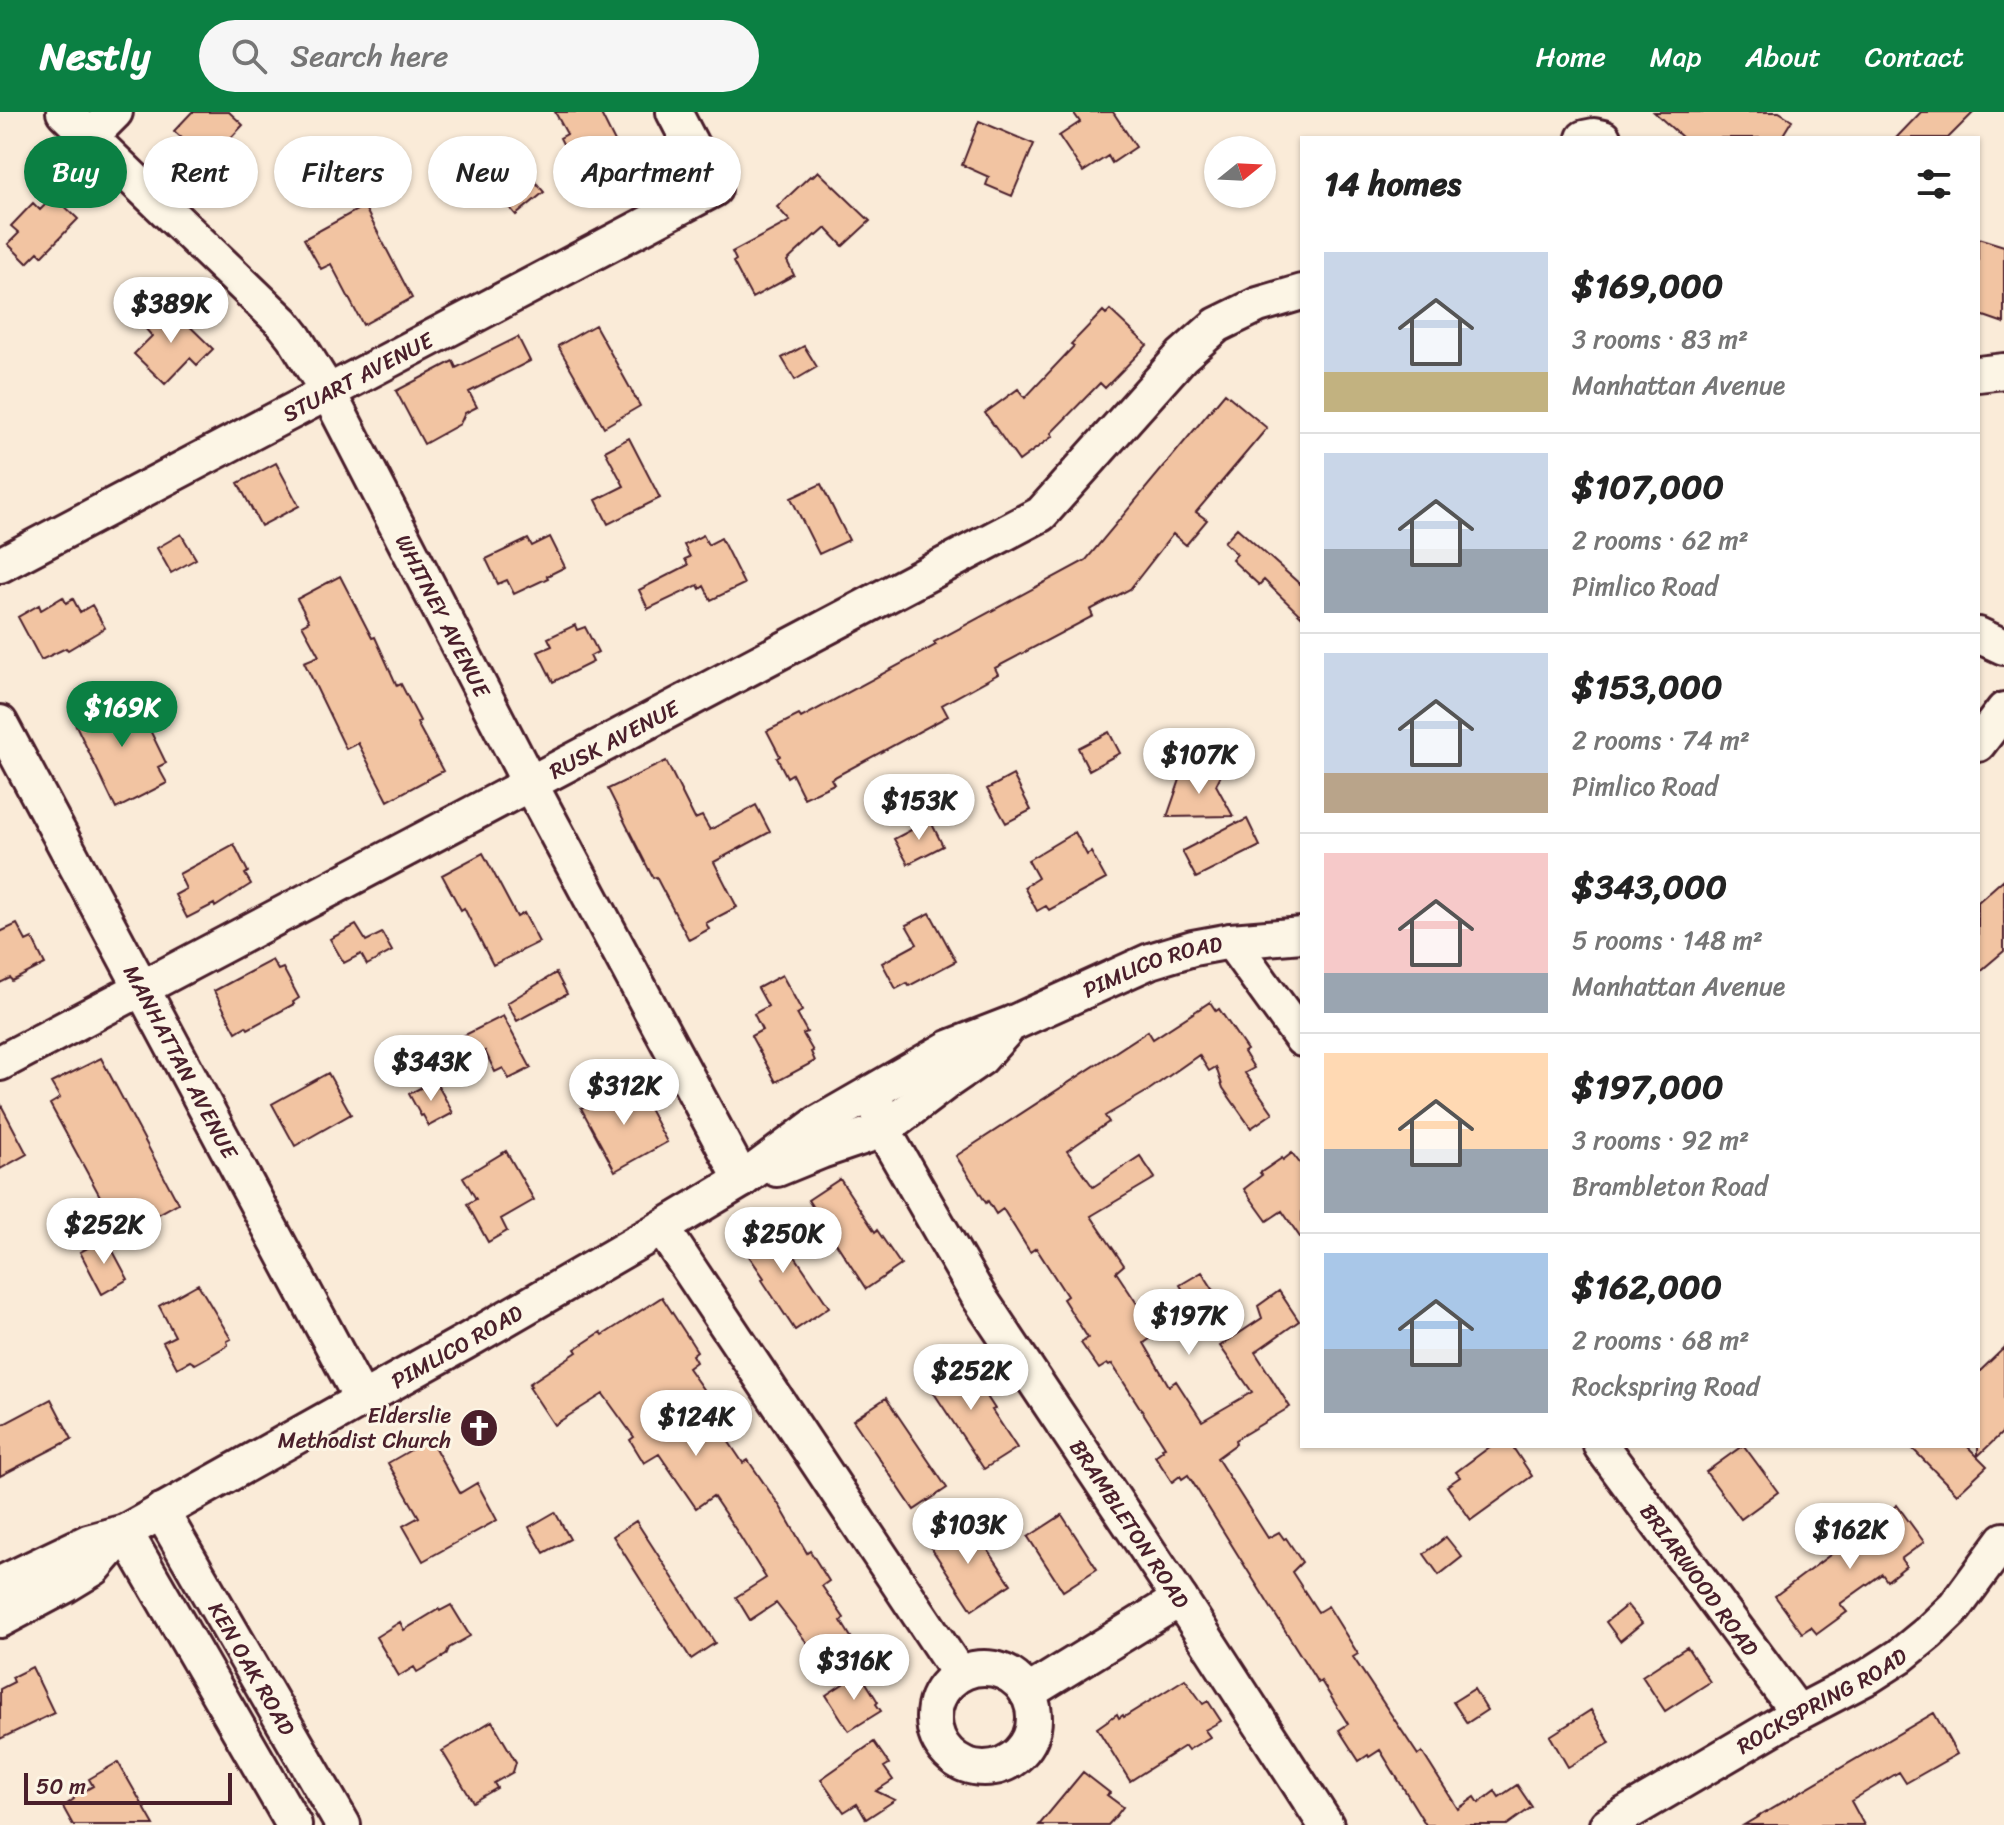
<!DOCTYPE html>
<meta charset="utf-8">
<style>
:root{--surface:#fff;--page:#f6f6f6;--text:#222;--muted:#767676;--line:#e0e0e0;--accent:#0b8043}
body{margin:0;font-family:Sriracha,sans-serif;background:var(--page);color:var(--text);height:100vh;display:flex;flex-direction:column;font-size:30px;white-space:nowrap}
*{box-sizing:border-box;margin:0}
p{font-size:26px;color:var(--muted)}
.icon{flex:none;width:44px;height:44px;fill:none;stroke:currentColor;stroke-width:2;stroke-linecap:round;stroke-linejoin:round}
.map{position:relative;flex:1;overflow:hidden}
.panel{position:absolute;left:1300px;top:24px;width:680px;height:1312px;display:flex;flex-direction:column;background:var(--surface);border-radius:0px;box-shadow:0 2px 6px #0004}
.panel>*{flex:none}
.hud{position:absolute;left:24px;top:24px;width:760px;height:72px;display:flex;gap:16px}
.needle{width:52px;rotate:72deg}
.tools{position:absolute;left:1204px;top:24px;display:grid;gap:16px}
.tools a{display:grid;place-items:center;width:72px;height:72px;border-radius:50%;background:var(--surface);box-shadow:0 2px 6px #0004;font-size:40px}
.scale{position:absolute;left:24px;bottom:20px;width:208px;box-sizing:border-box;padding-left:8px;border:4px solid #4a1f2b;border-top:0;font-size:22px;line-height:28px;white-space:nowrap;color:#4a1f2b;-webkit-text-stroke:6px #fcf5e5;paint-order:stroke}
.price{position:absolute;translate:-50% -68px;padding:0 18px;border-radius:28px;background:#fff;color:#222;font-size:26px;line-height:52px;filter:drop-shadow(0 2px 4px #0008)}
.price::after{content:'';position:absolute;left:50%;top:48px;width:24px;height:18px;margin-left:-12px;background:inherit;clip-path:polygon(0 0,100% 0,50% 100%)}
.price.selected{background:var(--accent);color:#fff}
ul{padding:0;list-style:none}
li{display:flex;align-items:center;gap:24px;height:200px;padding:0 24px}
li+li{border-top:2px solid var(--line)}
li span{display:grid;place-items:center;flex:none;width:224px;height:160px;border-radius:0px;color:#555}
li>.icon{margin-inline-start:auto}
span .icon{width:96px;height:96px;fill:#fffc;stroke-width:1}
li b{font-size:34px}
h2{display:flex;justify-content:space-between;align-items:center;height:96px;padding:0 24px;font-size:34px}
.chip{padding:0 28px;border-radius:36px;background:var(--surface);box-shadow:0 2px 6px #0004;font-size:28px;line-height:72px}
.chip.selected{background:var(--accent);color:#fff}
header{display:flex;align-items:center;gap:48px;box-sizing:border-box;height:112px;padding:0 40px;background:var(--accent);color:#fff}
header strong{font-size:38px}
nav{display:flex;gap:44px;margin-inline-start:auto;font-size:28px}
.search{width:560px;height:72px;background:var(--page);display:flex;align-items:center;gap:20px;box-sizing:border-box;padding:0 28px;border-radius:44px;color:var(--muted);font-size:30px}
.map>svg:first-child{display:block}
.building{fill:#f2c4a2;stroke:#4a1f2b;stroke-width:2}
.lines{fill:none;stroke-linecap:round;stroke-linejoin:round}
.minor-casing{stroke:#4a1f2b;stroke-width:40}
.minor{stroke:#fcf5e5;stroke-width:34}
.labels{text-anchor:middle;stroke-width:6;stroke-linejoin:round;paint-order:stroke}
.street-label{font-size:22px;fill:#4a1f2b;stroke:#fcf5e5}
.poi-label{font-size:22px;fill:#4a1f2b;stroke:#fcf5e5;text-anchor:end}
</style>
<header>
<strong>Nestly</strong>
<div class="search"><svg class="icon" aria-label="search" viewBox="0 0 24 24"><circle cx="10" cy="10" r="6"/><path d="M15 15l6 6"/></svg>Search here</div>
<nav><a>Home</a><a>Map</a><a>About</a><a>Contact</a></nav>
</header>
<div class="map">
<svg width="2004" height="1713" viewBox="0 0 2004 1713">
<rect width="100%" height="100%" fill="#faebd8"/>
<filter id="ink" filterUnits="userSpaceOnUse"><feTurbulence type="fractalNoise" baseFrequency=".0125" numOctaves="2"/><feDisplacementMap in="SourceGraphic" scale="16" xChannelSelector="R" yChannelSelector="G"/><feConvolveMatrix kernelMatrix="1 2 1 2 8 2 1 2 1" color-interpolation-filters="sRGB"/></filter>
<g filter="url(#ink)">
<path class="building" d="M192,0H229L243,13L211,47L202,39L195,38L174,19Z
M555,0H600L620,40L587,57L585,53L576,58L560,26L567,22Z
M1073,0H1113L1136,35L1112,51L1108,44L1083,60L1059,24L1080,10Z
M1654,0H1779L1792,8L1781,26H1683Z
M1921,0H1974L1948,26H1896Z
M979,9L1034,32L1012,84L986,73L989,65L962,53Z
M493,28L512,51L516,47L544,80L516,103L469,48Z
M818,59L870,109L843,134L826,116L817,124L815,123L787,149L794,163L752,186L733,150L736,148L732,140L790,109L777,95L810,64L812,65Z
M54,84L78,107L42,144L38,140L27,151L8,132L19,121L11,114L33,91L40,98Z
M364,94L412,186L363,213L331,152L321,157L304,127Z
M1978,126L2004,134V211L1978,202Z
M168,193L213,237L197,253L190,246L165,272L134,242L152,224L145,216Z
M1110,198L1147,233L1105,276L1100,271L1051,321L1053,324L1019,349L985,301L1018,277L1025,286L1074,234L1071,232L1103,199L1106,202Z
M595,213L640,294L604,315L558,234Z
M518,225L530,249L469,280L477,295L465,301L460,312L424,332L396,279L453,249L456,256Z
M804,234L817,255L795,268L782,246Z
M1225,281L1267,316L1196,400L1207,408L1186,433L1173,422L1130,477L1090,498L1093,504L995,556L998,562L942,593L948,604L831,667L834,672L804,686L792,662L787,665L777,646L780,644L767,619L799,603L801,606L936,533L934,530L1086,448Z
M629,326L660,386L608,412L596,388L624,374L605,339Z
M276,351L299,394L261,414L238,371Z
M821,372L849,428L819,442L791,386Z
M1237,416L1302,474V505L1264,468L1259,473L1232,448L1237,442L1224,430Z
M181,422L196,447L171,461L157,436Z
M703,423L708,433L721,426L744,472L711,488L704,474L700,477L698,473L648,497L639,478L688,453L685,447L690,445L684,433Z
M550,425L565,455L547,464L548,466L514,482L507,468L498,472L486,447L528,427L532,434Z
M340,464L372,526L375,525L397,574L401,572L420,609L417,611L443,659L388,689L358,631L346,637L304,550L319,544L302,513L309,509L297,487Z
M63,485L66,491L73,487L80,500L92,493L105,516L68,538L66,536L41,548L18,505L39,493L41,498Z
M575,513L577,518L585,515L598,540L590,544L593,550L553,570L538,540L552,534L548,526Z
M130,577L166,651L158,655L167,671L116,697L73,607Z
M1109,620L1120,641L1089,658L1078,636Z
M666,649L695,707L702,704L710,718L756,693L770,720L714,750L737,795L706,811L709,817L689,828L656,765L653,766L608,677Z
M1224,657L1216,673L1233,704L1167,705L1183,659Z
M1013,663L1031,698L1006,711L987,677Z
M1247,707L1260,734L1196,766L1182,739L1236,711L1237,712Z
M930,708L943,734L908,752L894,727Z
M1075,720L1087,743L1091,740L1106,767L1049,798L1046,794L1037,799L1024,775L1038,766L1028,748Z
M234,732L248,760L245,762L251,772L215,795L214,792L187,806L175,783L186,777L179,762Z
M483,741L517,805L524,801L539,830L493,853L464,796L461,798L442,763Z
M2004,767V839L1978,861V790Z
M930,801L956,849L909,874L907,871L896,877L882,851L917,832L906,813Z
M17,812L26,829L32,826L45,852L12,869L10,866L0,871V820Z
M356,813L366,829L382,821L392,839L367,853L361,842L344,851L330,827Z
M272,848L278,858L283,856L299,886L293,890L294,892L248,917L246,914L236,920L214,879Z
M556,861L567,882L517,909L507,891Z
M782,863L802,899L797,902L807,920L803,922L813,939L811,940L815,949L776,970L751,924L762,918L754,902L768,894L758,876Z
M1210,890L1216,899L1219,897L1247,938L1244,940L1254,956L1245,961L1273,1001L1251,1016L1223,976L1216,955L1209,959L1199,943L1146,980L1105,1004L1109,1010L1067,1039L1093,1075L1140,1044L1155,1066L1091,1104L1124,1153L1116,1160L1157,1222L1144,1231L1169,1274L1176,1269L1202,1309L1252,1280L1220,1234L1262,1206L1258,1194L1279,1179L1299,1209L1255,1240L1290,1295L1235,1328L1236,1332L1217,1346L1268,1426L1279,1420L1284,1427L1286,1426L1302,1450L1292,1460L1318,1500L1328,1494L1358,1542L1353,1545L1418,1643L1422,1640L1458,1697L1475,1685L1479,1691L1495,1679L1499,1685L1517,1673L1532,1695L1507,1713H1426L1380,1638L1369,1645L1368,1643L1359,1649L1339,1618L1348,1612L1321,1569L1318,1571L1188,1363L1182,1367L1180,1364L1172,1370L1155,1344L1163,1338L1162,1336L1165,1335L1112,1252L1109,1254L1107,1252L1099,1257L1081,1231L1088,1226L1063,1187L1067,1184L1036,1136L1030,1140L1003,1097L996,1102L988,1089L986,1091L956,1044L1148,919L1153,927Z
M503,904L531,956L509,967L503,956L495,960L485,939L474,945L463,924Z
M101,946L178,1091L121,1123L50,992L60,986L51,971Z
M328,961L351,1002L295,1034L272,992Z
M435,968L453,1001L429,1014L423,1003L421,1004L409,982Z
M628,978L633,986L641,982L667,1030L615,1059L581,996L613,979L615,985Z
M0,991L27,1042L0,1057Z
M506,1039L534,1088L501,1107L507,1119L488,1130L467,1092L476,1087L463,1065Z
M1292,1041L1302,1054V1128L1282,1099L1267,1109L1244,1077L1262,1063L1260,1061L1282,1046L1283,1048Z
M840,1067L875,1120L877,1118L901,1153L866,1177L808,1088Z
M770,1107L829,1195L795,1218L762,1168L764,1166L738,1128Z
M106,1126L128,1167L102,1182L80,1140Z
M1202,1160L1216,1182L1194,1196L1180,1173Z
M198,1172L231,1227L227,1229L228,1233L206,1246L195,1252L190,1249L177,1256L163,1230L175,1224L159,1194Z
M662,1185L697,1239L692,1243L696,1250L688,1256L719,1300L712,1305L743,1351L748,1348L781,1396L807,1441L810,1439L829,1469L822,1474L844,1506L841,1509L857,1535L832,1553L815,1530L811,1533L810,1531L808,1532L776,1491L750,1508L736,1485L766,1466L734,1415L713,1384L696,1396L659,1342L644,1351L630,1328L634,1325L603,1282L554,1313L529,1275L531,1274L529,1272L577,1240L575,1237L601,1220L603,1223Z
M2004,1236V1319L1978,1344V1261Z
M960,1243L995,1297L992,1298L1017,1336L984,1357L924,1266Z
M886,1286L947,1376L914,1398L853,1308Z
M51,1287L72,1327L0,1364V1314Z
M430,1327L460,1381L477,1371L497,1408L423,1449L403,1414L419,1405L388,1351Z
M1491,1334H1512L1532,1364L1471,1408L1447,1374L1460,1365L1456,1360Z
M1742,1334H1744L1778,1380L1741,1407L1706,1360Z
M1910,1334H1967L1987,1354L1957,1382Z
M1897,1393L1924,1430L1901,1447L1906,1454L1887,1469L1882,1462L1840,1492L1847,1500L1817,1522L1811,1515L1802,1521L1775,1484Z
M555,1400L570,1427L544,1441L529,1415Z
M1062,1403L1097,1457L1063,1479L1028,1425Z
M636,1409L715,1531L691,1547L613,1424Z
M945,1411L959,1432L976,1420L1011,1472L972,1498L924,1425Z
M1446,1425L1462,1445L1439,1463L1424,1442Z
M451,1493L470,1524L449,1536L446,1543L417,1560L414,1555L399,1564L376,1525L400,1510L404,1518L439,1497L440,1499Z
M1627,1493L1642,1511L1620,1529L1606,1510Z
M1687,1535L1710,1570L1665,1599L1642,1564Z
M32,1555L54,1601L0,1627V1577L14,1570L12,1565Z
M860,1561L878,1590L876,1592L881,1599L849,1619L826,1583Z
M1185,1567L1203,1592L1208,1589L1221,1609L1205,1618L1210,1625L1188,1638L1185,1634L1130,1669L1097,1616L1117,1602L1119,1606L1123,1603L1124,1605Z
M1474,1577L1487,1598L1467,1611L1453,1590Z
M1591,1598L1610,1631L1568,1655L1550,1624Z
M1934,1601L1957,1642L1906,1671L1899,1660L1851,1689L1864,1713H1744Z
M492,1609L516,1650L513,1660L494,1671L497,1676L473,1690L442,1639Z
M874,1630L889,1652L884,1655L893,1668L876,1679L895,1688L866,1707L857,1692L844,1700L821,1667Z
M118,1650L154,1713H73L63,1695L74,1687L73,1685L93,1674L89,1667Z
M1083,1660L1110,1681L1107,1683L1123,1695L1116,1704L1108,1713H1039Z"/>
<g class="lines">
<defs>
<g id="minor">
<path id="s1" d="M64,0L283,211L294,225L328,280L530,672L742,1068"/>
<path d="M90,25L115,0"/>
<path d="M1584,26L1594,24L1603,26"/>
<path d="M1978,262L2004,259"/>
<path id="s2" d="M0,453L714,77L674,0"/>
<path d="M1978,523L2004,535"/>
<path id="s3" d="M0,611L362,1288"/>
<path d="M1978,632L2004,598"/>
<path d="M1231,829L1302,927"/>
<path id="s4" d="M0,951L1041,402L1182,244L1217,213L1258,193L1302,180"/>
<path id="s5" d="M874,980L883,1018L979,1185L1180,1487L1326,1713"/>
<path d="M777,1057L821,1039L883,1018L946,970L981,946L1005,919"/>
<path d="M662,1116L959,1562"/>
<path id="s6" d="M1601,1334L1798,1601"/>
<path id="s7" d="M161,1399L343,1713"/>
<path d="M125,1420L294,1713"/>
<path id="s8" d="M0,1472L88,1430L125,1420L465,1230L662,1116L742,1068L817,1012L949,936L1011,912L1150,849L1193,836L1231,829L1302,823"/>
<path d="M0,1508L66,1473L94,1456L125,1420"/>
<circle cx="984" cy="1606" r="50"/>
<path d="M1027,1581L1180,1487"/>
<path id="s9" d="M1607,1713L1798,1601L1869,1564L1900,1544L1928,1521L1955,1495L2004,1428"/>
</g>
</defs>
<use href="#minor" class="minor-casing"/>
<use href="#minor" class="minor"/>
</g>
</g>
<defs>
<symbol id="church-disc" viewBox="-11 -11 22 22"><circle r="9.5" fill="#4a1f2b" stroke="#fcf5e5"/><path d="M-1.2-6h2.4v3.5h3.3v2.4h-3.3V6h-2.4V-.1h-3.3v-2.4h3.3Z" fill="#fff"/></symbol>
</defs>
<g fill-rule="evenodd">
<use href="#church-disc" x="457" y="1294" width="44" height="44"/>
</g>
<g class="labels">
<g class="street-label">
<text dy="8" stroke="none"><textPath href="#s2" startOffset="404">STUART AVENUE</textPath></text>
<text dy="8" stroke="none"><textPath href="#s1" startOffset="638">WHITNEY AVENUE</textPath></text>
<text dy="8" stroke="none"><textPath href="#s4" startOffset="694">RUSK AVENUE</textPath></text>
<text dy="8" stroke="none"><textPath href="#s8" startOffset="1312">PIMLICO ROAD</textPath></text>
<text dy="8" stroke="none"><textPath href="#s3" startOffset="384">MANHATTAN AVENUE</textPath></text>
<text dy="8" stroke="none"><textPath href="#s8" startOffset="516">PIMLICO ROAD</textPath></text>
<text dy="8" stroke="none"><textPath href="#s5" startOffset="504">BRAMBLETON ROAD</textPath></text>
<text dy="8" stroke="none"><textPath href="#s6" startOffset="166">BRIARWOOD ROAD</textPath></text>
<text dy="8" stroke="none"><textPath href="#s7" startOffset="182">KEN OAK ROAD</textPath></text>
<text dy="8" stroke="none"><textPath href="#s9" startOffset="248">ROCKSPRING ROAD</textPath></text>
</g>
<g class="poi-label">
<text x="451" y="1311">Elderslie<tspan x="451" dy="25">Methodist Church</tspan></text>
</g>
</g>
</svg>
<div class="tools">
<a><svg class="needle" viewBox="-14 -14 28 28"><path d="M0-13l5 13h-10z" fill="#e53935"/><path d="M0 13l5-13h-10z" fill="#767676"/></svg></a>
</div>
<div class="scale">50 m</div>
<b class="price" style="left:171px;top:233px">$389K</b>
<b class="price selected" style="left:122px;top:637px">$169K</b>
<b class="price" style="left:1199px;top:684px">$107K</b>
<b class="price" style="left:919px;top:730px">$153K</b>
<b class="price" style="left:431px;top:991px">$343K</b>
<b class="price" style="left:624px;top:1015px">$312K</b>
<b class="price" style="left:104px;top:1154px">$252K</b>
<b class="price" style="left:783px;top:1163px">$250K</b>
<b class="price" style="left:1189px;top:1245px">$197K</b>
<b class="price" style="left:971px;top:1300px">$252K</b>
<b class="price" style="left:696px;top:1346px">$124K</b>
<b class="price" style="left:968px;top:1454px">$103K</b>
<b class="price" style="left:1850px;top:1459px">$162K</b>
<b class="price" style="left:854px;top:1590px">$316K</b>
<div class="hud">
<a class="chip selected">Buy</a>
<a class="chip">Rent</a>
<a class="chip">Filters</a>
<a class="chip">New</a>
<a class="chip">Apartment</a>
</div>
<section class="panel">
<h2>14 homes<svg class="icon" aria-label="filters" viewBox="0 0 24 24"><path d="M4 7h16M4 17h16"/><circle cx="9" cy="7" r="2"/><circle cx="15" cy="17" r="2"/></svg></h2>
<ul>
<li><span style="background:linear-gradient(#c9d6e8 75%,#c2b280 0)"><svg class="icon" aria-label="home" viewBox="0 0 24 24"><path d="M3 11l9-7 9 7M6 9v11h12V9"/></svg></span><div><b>$169,000</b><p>3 rooms · 83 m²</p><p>Manhattan Avenue</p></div></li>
<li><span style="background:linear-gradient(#c9d6e8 60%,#9aa5b1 0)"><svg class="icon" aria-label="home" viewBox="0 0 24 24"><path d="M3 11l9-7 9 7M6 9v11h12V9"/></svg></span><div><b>$107,000</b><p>2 rooms · 62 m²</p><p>Pimlico Road</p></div></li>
<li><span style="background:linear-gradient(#c9d6e8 75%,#b9a48a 0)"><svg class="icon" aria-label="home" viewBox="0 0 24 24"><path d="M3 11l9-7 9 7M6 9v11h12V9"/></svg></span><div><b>$153,000</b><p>2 rooms · 74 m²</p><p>Pimlico Road</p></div></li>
<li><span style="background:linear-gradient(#f6c9c9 75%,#9aa5b1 0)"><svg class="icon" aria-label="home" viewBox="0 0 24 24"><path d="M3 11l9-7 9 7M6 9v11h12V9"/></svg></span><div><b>$343,000</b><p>5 rooms · 148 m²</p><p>Manhattan Avenue</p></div></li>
<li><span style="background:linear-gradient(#ffd9b3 60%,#9aa5b1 0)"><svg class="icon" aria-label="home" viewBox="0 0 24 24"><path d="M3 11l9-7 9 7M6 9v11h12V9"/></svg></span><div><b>$197,000</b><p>3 rooms · 92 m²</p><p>Brambleton Road</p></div></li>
<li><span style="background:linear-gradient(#a9c7e8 60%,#9aa5b1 0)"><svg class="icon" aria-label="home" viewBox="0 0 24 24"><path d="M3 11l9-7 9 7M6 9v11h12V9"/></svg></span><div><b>$162,000</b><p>2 rooms · 68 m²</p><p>Rockspring Road</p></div></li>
</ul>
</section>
</div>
